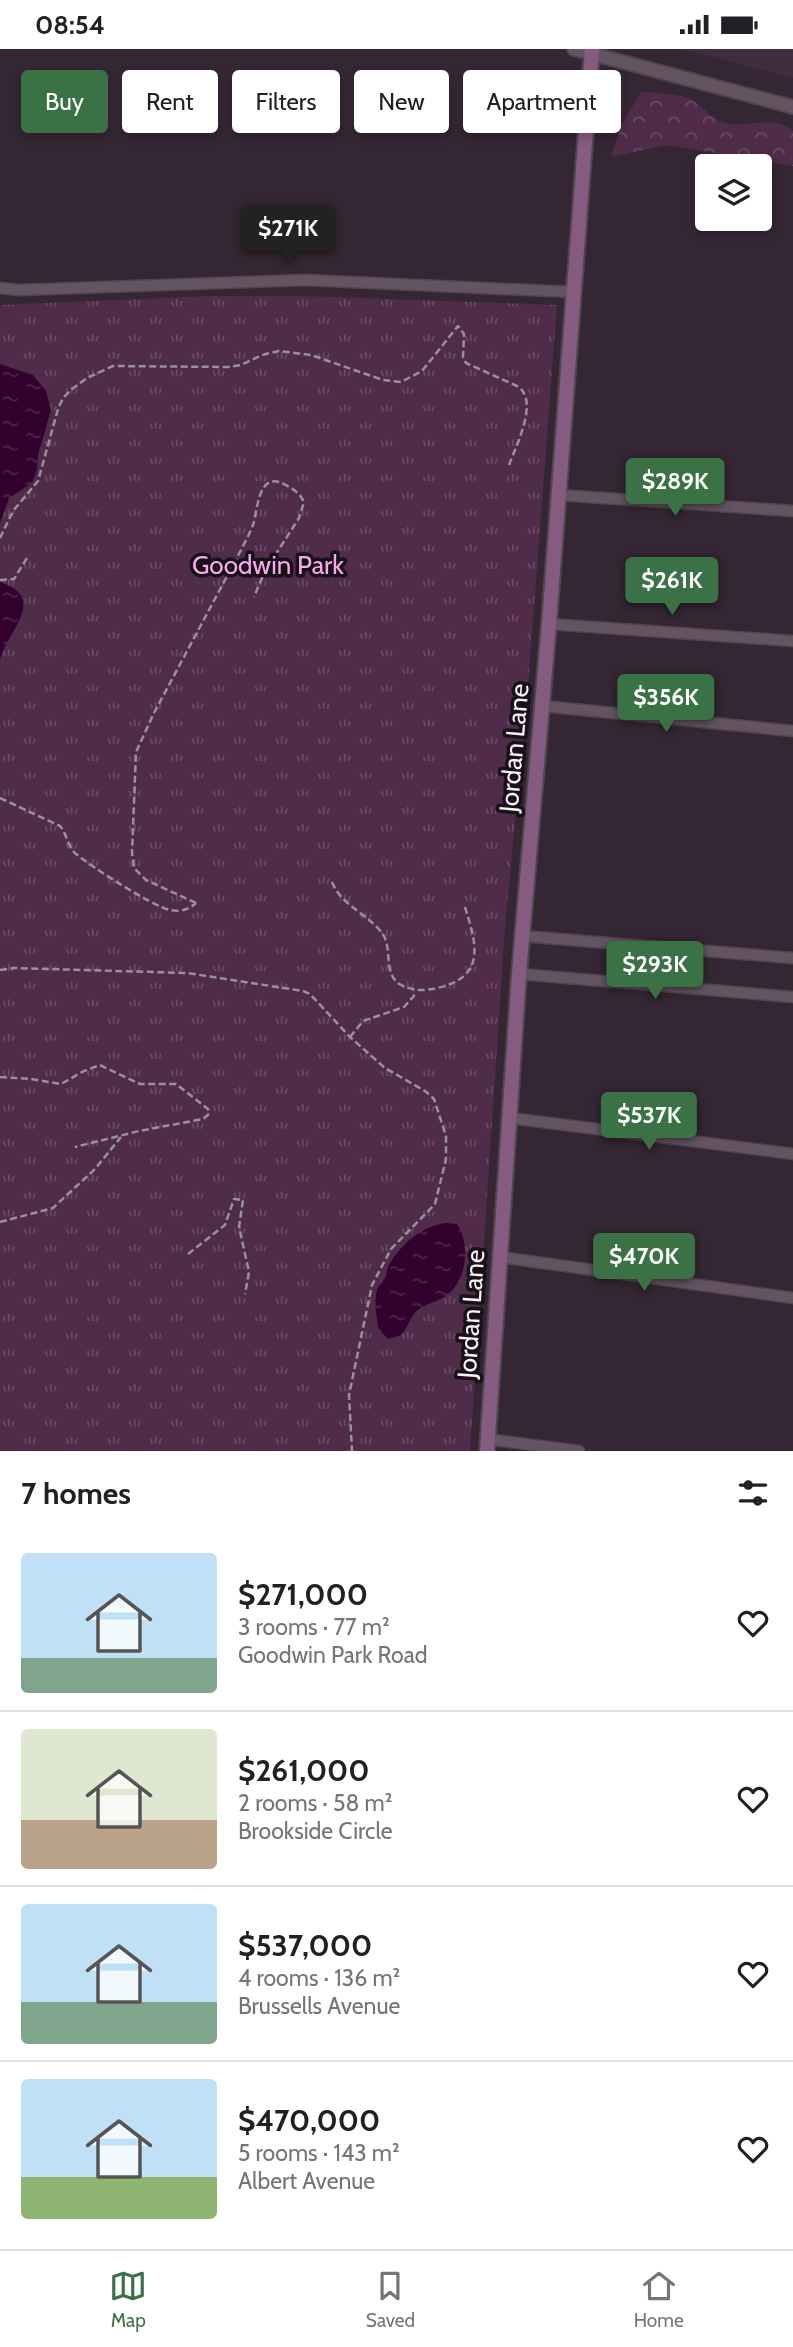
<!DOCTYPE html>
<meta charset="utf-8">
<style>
:root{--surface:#fff;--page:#f2f2f2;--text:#202124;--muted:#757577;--line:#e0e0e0;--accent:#3b7245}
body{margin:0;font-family:Cabin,sans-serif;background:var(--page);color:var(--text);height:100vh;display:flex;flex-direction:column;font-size:26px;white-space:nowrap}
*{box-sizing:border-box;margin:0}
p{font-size:23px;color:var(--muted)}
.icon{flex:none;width:38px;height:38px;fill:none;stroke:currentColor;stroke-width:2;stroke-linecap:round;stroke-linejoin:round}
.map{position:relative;height:1402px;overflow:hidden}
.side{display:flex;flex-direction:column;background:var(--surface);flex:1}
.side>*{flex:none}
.hud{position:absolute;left:21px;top:21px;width:752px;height:63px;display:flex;gap:14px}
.buttons{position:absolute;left:695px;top:105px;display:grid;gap:14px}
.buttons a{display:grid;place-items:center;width:77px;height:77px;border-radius:7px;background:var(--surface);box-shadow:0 4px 10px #0003;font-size:35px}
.price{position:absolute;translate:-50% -60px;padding:0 16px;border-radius:7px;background:var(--accent);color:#fff;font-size:23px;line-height:46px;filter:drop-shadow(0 2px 4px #0008)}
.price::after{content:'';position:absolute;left:50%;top:42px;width:21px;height:16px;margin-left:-10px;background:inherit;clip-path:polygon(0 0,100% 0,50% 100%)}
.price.current{background:#222;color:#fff}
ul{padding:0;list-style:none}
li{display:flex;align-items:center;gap:21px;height:175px;padding:0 21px}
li+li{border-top:2px solid var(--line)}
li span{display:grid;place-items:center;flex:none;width:196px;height:140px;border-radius:7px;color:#555}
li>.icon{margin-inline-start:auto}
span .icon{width:84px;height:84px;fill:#fffc;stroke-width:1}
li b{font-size:30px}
h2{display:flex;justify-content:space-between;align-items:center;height:84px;padding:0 21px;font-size:30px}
.chip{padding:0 24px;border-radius:7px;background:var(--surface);box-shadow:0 4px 10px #0003;font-size:24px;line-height:63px}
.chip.current{background:var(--accent);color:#fff}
.status{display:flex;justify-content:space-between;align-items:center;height:49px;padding:0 35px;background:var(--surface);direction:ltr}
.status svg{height:19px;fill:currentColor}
.tabs{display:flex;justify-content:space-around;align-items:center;height:98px;border-top:2px solid var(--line);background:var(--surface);font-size:19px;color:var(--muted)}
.tabs a{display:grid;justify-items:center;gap:4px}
.tabs .current{color:var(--accent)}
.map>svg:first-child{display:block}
.built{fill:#412d3e}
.forest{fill:url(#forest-crowns)}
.park{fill:url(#park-tufts)}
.water{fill:url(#water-ripples)}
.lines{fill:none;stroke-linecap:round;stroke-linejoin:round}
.minor-casing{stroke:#51444f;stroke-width:13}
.tertiary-casing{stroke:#51444f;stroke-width:16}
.secondary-casing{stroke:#51444f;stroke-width:18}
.path{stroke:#9c919a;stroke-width:2.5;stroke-dasharray:7 3.5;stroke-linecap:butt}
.minor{stroke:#645462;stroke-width:10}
.tertiary{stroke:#645462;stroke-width:12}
.secondary{stroke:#865b81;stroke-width:14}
.labels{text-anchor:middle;stroke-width:7;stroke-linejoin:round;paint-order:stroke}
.park-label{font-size:26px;fill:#f8a8ec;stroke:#181117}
.street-label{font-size:26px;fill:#faf0f8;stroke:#181117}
</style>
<div class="status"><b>08:54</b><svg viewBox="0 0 49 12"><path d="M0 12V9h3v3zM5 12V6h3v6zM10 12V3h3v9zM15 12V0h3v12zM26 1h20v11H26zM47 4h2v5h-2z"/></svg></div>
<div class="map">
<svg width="793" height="1402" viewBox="0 0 793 1402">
<defs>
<pattern id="forest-crowns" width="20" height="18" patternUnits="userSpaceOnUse" patternTransform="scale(1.75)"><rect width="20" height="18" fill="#4f2c4a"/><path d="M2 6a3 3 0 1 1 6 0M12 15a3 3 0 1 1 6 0" fill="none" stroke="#694b65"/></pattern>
<pattern id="park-tufts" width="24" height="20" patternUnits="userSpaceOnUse" patternTransform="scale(1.75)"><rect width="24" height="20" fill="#4f2c4a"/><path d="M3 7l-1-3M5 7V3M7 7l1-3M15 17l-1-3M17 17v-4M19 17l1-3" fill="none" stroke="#694b65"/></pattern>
<pattern id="water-ripples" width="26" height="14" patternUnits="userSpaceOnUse" patternTransform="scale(1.75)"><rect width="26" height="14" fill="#32012e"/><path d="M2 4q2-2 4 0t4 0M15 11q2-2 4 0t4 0" fill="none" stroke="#51264d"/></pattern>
</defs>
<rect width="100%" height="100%" fill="#342632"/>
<path class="built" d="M680,0H793V29L771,23Z"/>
<path class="forest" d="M641,43C655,44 671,44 684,48C702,53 710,72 730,75C750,77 778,66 793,82V117L667,96L611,108L622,75Z"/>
<path class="park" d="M210,247H302L557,256L528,637L505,879L470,1402H0V256Z"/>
<path class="water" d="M0,315L33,326L46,342L51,361L38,406L37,421L32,434L9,449L0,474Z
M0,533C49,549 7,582 0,611Z
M446,1174L457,1175C471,1196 467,1234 444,1248C436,1253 426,1255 419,1260C411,1265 408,1279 401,1286L388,1290L379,1280C376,1269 374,1252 377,1241C379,1235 384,1232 386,1227C387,1224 387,1220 389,1216C400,1196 422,1177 446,1174Z"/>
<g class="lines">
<defs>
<path id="minor" d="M0,239L19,241L306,231L574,243
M559,446L793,462
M549,575L793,592
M543,657L793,682
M522,887L793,909
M519,925L793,948
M510,1069L793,1105
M500,1208L793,1249
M487,1390L579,1402"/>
<path id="tertiary" d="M574,0L793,58"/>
<path id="secondary" d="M487,1402L519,925L549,575L592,0"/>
</defs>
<use href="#minor" class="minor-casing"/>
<use href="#tertiary" class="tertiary-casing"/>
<use href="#secondary" class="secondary-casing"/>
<path class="path" d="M0,489L13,462L38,432L58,360L63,349L72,340L87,329L113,317L228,318L241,316L262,306L279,302L311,306L383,331L401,333L422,322L458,277L464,285L463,308L466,314L517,337C540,350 516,397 509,416
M0,531L14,530L27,509
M0,749L60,777C67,785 68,799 76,805C92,818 152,857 170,861C180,863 188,861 196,854
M332,833C341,857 371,866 384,887C392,902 383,926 401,936C413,942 425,942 437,939C488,928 476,893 464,855
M196,854L146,831L134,819L132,804L136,703L154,664L241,501C245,493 250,484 253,476C258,460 258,422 284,435C293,440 299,443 304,453L299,469L265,522L254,548
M0,921L14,919L187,924L303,942L310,945L350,988L385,1019L425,1042L434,1050L446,1087V1110L435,1155L391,1200L372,1236L349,1346L352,1402
M350,988L363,972L404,958L414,947L413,940
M0,1028L31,1030L61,1035L84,1022L100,1016L140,1035H176L208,1060L209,1065L203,1070L139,1082L75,1098
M0,1173L53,1159L95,1120L121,1088
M188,1205L225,1176L234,1150L243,1151L239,1178L249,1223L245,1245"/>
<use href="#minor" class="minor"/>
<use href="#tertiary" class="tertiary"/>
<use href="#secondary" class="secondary"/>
</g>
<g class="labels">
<g class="park-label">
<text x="268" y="525">Goodwin Park</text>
</g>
<g class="street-label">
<text transform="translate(514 699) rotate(-85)" y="9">Jordan Lane</text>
<text transform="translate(471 1265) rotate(-86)" y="9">Jordan Lane</text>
</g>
</g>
</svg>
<div class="buttons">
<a><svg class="icon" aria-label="layers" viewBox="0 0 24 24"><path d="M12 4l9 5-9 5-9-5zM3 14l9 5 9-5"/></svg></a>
</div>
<b class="price current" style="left:288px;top:216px">$271K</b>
<b class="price" style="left:675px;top:469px">$289K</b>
<b class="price" style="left:672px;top:568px">$261K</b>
<b class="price" style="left:666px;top:685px">$356K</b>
<b class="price" style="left:655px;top:952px">$293K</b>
<b class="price" style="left:649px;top:1103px">$537K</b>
<b class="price" style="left:644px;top:1244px">$470K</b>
<div class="hud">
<a class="chip current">Buy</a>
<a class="chip">Rent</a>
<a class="chip">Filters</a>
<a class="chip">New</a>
<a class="chip">Apartment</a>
</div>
</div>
<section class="side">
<h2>7 homes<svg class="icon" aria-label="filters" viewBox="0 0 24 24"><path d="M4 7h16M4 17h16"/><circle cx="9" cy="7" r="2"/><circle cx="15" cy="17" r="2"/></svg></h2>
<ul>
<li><span style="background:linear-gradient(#bfe0f5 75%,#7fa58c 0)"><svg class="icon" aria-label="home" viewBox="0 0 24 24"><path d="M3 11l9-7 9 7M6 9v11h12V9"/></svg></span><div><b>$271,000</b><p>3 rooms · 77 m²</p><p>Goodwin Park Road</p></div><svg class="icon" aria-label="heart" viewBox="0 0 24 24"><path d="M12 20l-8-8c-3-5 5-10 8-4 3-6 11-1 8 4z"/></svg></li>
<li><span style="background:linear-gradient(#dfe7d0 65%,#b9a48a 0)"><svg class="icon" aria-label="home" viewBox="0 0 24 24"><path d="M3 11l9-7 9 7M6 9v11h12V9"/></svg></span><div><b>$261,000</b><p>2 rooms · 58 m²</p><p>Brookside Circle</p></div><svg class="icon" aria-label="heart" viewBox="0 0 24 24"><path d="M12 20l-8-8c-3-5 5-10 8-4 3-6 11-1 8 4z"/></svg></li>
<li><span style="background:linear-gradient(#bfe0f5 70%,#7fa58c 0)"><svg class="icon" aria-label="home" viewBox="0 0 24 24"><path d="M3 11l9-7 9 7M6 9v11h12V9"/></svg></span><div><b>$537,000</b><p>4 rooms · 136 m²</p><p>Brussells Avenue</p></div><svg class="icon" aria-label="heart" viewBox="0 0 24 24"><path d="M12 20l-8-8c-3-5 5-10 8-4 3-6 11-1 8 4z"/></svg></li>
<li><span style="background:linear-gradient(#bfe0f5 70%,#8fb573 0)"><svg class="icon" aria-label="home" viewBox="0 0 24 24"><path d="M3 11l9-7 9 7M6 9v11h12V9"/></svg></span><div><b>$470,000</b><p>5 rooms · 143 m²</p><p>Albert Avenue</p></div><svg class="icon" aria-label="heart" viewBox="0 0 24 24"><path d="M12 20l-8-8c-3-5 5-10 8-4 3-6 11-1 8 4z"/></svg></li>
</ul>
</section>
<nav class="tabs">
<a class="current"><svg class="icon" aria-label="map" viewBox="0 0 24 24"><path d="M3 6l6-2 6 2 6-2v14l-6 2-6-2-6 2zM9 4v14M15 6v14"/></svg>Map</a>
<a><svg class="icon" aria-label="saved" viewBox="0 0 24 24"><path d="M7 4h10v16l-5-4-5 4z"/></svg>Saved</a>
<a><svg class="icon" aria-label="home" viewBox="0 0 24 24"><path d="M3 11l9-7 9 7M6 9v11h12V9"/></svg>Home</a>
</nav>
